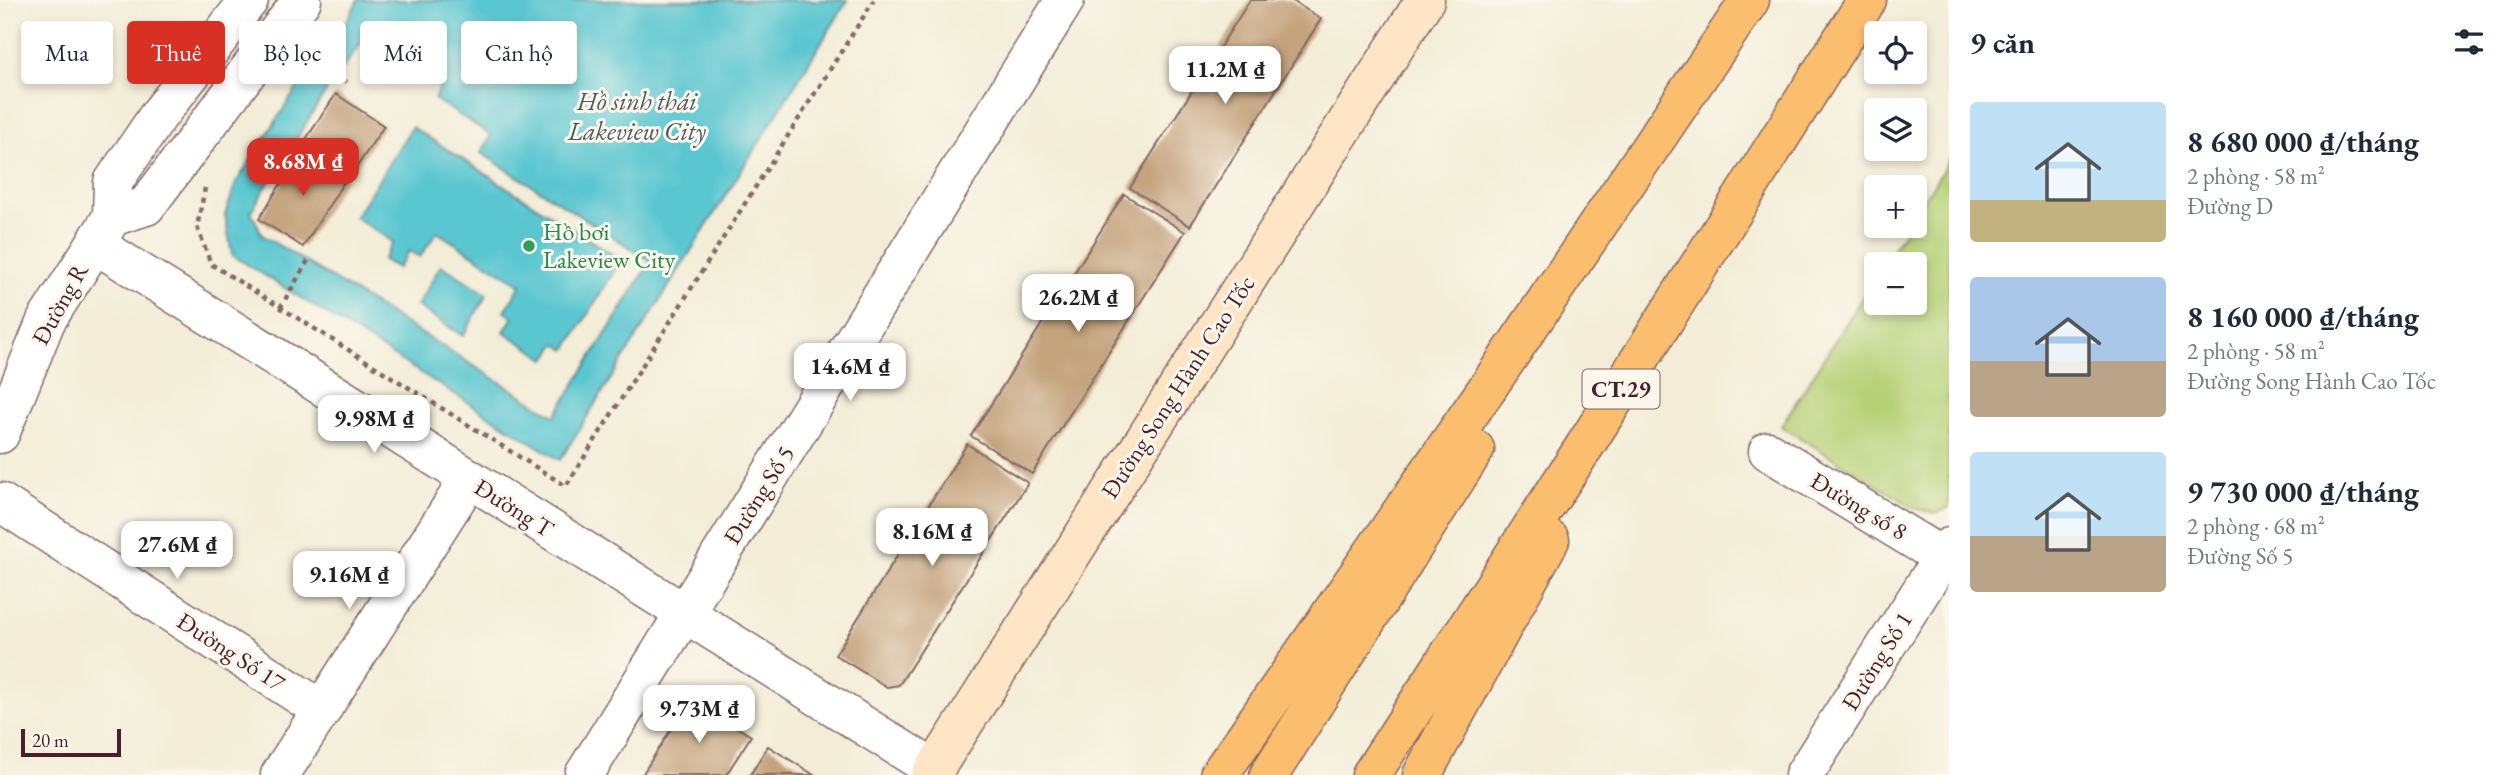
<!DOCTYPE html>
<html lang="vi">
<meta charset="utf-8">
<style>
:root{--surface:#fff;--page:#f6f6f7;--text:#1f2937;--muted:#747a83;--accent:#d93025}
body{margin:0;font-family:"EB Garamond",serif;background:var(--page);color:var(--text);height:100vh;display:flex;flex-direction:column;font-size:26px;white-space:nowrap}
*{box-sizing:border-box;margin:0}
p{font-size:23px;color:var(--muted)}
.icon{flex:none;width:38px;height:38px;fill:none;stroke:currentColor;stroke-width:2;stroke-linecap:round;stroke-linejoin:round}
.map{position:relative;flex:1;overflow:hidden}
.side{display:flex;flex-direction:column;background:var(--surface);width:560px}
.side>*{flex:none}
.banner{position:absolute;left:21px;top:21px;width:665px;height:63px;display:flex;gap:14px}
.buttons{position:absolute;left:1864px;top:21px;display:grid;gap:14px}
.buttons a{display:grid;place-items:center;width:63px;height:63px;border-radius:7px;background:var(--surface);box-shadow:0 4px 10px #0003;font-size:35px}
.scale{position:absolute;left:21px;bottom:18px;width:100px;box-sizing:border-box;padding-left:7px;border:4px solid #4a1f2b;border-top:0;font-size:19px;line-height:24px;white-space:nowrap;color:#4a1f2b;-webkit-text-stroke:5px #fbf7ec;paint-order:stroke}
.price{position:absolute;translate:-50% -60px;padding:0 16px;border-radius:14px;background:#fff;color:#222;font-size:23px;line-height:46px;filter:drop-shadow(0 2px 4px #0008)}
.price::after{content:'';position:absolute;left:50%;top:42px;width:21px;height:16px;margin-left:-10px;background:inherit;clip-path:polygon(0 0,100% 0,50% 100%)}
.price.on{background:var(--accent);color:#fff}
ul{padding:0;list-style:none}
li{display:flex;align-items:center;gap:21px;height:175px;padding:0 21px}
li span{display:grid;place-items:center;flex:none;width:196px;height:140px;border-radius:7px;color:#555}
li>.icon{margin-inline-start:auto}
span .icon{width:84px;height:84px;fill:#fffc;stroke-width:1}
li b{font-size:30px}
h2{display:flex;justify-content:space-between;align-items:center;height:84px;padding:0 21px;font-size:30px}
.tag{padding:0 24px;border-radius:7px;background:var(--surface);box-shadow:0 4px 10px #0003;font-size:24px;line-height:63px}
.tag.on{background:var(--accent);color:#fff}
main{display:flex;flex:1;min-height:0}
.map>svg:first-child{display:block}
.green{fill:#b6d075;stroke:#807850;stroke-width:2}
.water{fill:#5ac6d0;stroke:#52727e;stroke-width:2}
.building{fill:#c4a37d}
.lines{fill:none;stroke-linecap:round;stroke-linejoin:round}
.minor-casing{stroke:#856767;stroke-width:41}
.secondary-casing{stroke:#856767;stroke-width:41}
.motorway-casing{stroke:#856767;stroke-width:41}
.path{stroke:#856767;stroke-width:4.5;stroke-dasharray:5 5;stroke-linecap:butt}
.minor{stroke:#fff;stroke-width:38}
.secondary{stroke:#fde5c5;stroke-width:38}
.motorway{stroke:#fbbd6e;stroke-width:38}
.leisure-dot{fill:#2e9e5b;stroke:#fbf7ec;stroke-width:2.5}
.labels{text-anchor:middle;stroke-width:6;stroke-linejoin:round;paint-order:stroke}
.shield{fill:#fbf7ec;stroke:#7f6065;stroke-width:2}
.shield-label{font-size:23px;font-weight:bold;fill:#4a1f2b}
.leisure-label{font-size:24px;fill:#27864d;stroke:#fbf7ec;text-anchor:start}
.street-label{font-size:24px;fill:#4a1f2b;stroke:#fbf7ec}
.water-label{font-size:26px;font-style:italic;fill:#505965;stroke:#fbf7ec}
</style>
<main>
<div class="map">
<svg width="1949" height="775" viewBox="0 0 1949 775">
<rect width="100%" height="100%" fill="#fbf7ec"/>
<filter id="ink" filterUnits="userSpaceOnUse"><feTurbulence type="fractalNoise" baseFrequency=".0143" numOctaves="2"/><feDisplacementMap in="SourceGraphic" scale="14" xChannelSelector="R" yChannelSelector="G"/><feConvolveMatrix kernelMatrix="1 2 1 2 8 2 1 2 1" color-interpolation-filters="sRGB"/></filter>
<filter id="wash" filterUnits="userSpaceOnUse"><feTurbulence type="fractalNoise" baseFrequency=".00686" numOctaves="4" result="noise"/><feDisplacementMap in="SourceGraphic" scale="28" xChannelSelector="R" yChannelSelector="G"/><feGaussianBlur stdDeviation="1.57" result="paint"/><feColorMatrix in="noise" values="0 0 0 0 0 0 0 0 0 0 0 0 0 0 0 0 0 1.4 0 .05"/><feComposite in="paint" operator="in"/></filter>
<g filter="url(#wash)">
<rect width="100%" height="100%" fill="#f3edd7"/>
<path class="green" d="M1949,160V508L1936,513L1916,509L1781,426L1876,276V303H1914V264H1883L1908,226H1914L1915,215Z"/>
<path class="water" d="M358,0H848L560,460L232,255L225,215L236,183L312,65L333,80L251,211L262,235L555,416L651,261L481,153L491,135L434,99L440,88L363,40L343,68L323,55L343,28Z
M412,127L621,260L566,350L556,344L546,359L504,332L513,317L505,311L521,285L437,232L420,257L409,251L398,268L383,260L393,242L355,217Z
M441,265L487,294L463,336L417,306Z"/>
<g id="blocks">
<path class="building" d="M1250,0H1291L1321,19L1190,226L1130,188Z
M336,94L384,126L352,174L304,142Z
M303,148L347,177L303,247L259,219Z
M1124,194L1185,232L1032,474L971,436Z
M967,444L1028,483L899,685L887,687L835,655Z
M691,698L751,736L726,775H642Z
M768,746L814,775H750Z"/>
</g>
</g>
<g filter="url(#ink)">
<use href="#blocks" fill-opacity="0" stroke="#856767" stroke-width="2"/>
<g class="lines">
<defs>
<path id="minor" d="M112,217L146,206L302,0
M95,244L935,770
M0,434L46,321L112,217L113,182L158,116L249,0
M1768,451L1949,561
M0,502L322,710
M280,775L469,479
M584,775L1065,0
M1804,775L1949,547"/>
<path id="secondary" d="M931,775L1425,0"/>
<path id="motorway" d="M1219,775L1488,387L1750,0
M1269,775L1475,449
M1371,775L1588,441L1867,0
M1422,775L1550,540"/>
</defs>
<use href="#minor" class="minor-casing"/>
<use href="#secondary" class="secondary-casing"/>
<use href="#motorway" class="motorway-casing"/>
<path class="path" d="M304,53L347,82
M205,188L197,227L211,264L566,486L874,0
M280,308L309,259"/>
<use href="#minor" class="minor"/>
<use href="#secondary" class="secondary"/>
<use href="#motorway" class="motorway"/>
</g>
</g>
<circle class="leisure-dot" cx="529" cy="246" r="7"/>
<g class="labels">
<rect class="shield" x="1582.5" y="369.5" width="77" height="39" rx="5"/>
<g class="shield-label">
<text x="1621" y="397">CT.29</text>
</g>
<g class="leisure-label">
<text x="543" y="240">Hồ bơi<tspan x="543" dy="28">Lakeview City</tspan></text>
</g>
<g class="street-label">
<text transform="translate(60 304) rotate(-61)" y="8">Đường R</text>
<text transform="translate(1178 387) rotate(-57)" y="8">Đường Song Hành Cao Tốc</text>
<text transform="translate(759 495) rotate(-58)" y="8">Đường Số 5</text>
<text transform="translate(1859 506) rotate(31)" y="8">Đường số 8</text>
<text transform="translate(514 508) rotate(32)" y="8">Đường T</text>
<text transform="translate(231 652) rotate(33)" y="8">Đường Số 17</text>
<text transform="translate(1877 661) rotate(-58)" y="8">Đường Số 1</text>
</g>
<g class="water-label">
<text x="637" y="110">Hồ sinh thái<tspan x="637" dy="30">Lakeview City</tspan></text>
</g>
</g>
</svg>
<div class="buttons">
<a><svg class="icon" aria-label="locate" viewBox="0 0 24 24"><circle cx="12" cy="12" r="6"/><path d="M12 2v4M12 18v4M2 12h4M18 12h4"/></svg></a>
<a><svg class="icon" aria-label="layers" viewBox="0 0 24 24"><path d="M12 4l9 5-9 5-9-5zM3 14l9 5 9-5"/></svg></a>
<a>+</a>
<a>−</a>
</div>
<div class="scale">20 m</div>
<b class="price" style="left:1225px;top:106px">11.2M ₫</b>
<b class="price on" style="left:303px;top:198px">8.68M ₫</b>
<b class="price" style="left:1078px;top:334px">26.2M ₫</b>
<b class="price" style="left:850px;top:403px">14.6M ₫</b>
<b class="price" style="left:374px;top:455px">9.98M ₫</b>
<b class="price" style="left:932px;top:568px">8.16M ₫</b>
<b class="price" style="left:177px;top:581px">27.6M ₫</b>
<b class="price" style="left:349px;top:611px">9.16M ₫</b>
<b class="price" style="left:699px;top:745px">9.73M ₫</b>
<div class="banner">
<a class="tag">Mua</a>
<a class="tag on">Thuê</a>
<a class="tag">Bộ lọc</a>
<a class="tag">Mới</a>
<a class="tag">Căn hộ</a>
</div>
</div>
<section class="side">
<h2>9 căn<svg class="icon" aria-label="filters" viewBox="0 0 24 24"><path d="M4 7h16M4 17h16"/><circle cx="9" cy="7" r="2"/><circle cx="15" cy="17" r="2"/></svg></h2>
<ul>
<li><span style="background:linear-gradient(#bfe0f5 70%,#c2b280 0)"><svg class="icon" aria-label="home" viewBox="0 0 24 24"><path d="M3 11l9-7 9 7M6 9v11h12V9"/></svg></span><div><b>8 680 000 ₫/tháng</b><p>2 phòng · 58 m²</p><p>Đường D</p></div></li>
<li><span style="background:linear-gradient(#a9c7e8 60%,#b9a48a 0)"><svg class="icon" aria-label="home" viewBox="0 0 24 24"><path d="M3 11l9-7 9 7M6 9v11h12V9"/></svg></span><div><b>8 160 000 ₫/tháng</b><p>2 phòng · 58 m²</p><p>Đường Song Hành Cao Tốc</p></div></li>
<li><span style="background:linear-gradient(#bfe0f5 60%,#b9a48a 0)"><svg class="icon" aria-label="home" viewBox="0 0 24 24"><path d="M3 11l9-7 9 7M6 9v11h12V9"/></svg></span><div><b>9 730 000 ₫/tháng</b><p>2 phòng · 68 m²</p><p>Đường Số 5</p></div></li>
</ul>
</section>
</main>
